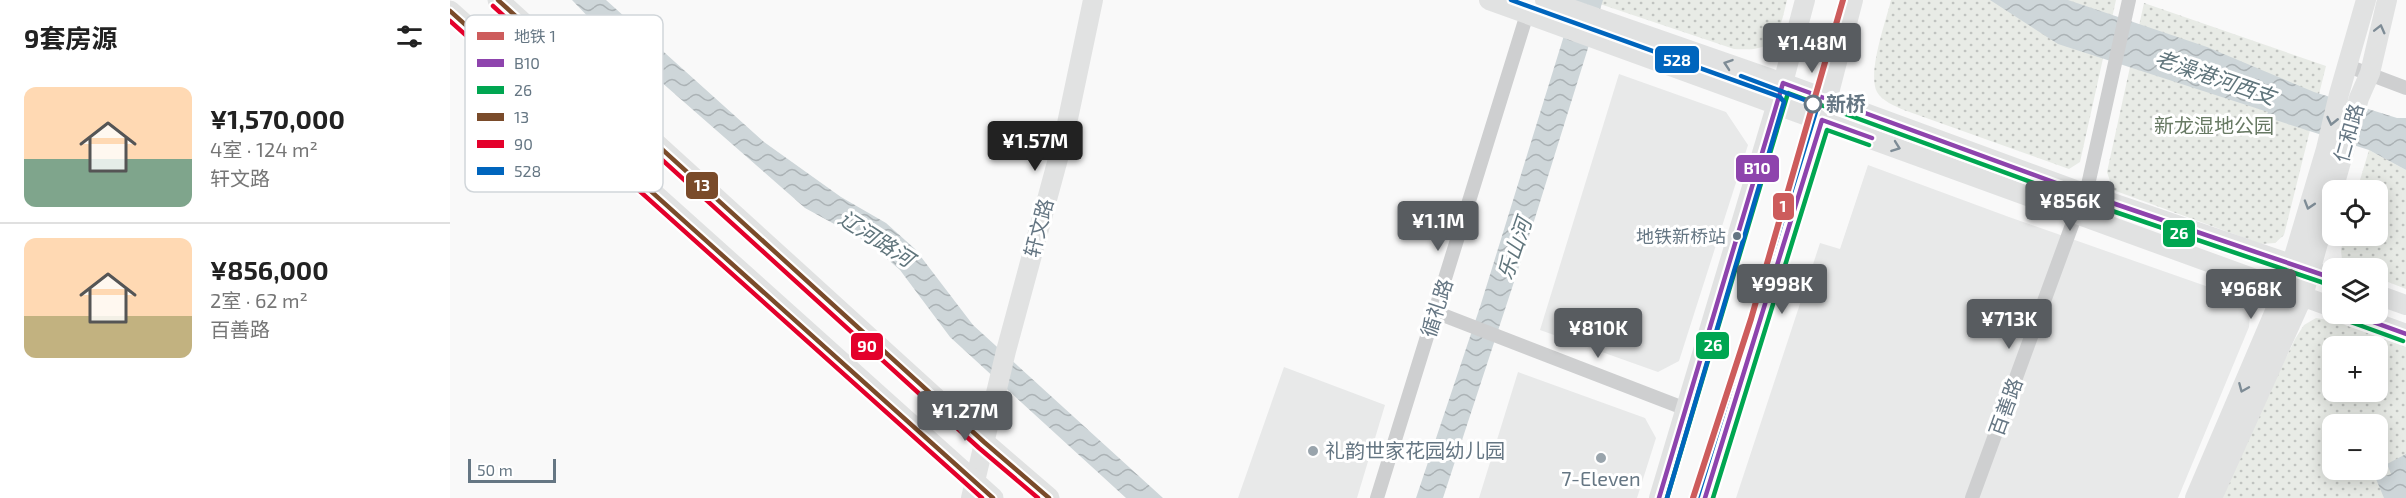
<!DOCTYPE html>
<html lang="zh">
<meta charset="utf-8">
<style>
:root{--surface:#fff;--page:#f6f6f6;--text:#222;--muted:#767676;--line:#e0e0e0;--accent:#585c60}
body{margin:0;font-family:"Exo 2","Noto Sans SC",sans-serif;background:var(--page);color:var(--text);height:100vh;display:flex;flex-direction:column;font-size:22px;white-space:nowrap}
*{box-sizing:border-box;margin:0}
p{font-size:20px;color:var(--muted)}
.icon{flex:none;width:33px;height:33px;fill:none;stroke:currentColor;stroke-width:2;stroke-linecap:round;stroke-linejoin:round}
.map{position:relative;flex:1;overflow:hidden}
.side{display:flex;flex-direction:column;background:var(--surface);width:450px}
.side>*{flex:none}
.fabs{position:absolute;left:1872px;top:180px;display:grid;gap:12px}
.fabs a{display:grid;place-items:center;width:66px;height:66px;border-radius:12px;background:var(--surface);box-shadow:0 3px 15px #0003;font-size:30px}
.scale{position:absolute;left:18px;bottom:15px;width:88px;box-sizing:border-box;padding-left:6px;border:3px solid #657683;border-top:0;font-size:16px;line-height:21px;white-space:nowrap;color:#657683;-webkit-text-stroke:4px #fff;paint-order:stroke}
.price{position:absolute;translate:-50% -51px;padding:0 14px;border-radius:6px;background:var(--accent);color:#fff;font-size:20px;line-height:39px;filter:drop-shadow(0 2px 3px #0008)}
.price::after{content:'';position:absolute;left:50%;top:36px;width:18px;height:14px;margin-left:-9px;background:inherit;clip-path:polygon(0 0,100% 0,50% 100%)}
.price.on{background:#222;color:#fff}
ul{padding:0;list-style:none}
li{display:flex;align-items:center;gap:18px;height:150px;padding:0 24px}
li+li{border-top:2px solid var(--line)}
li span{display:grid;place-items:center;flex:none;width:168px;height:120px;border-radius:12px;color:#555}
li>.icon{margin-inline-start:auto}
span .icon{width:72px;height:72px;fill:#fffc;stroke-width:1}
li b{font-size:26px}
h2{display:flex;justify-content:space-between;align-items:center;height:72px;padding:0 24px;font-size:26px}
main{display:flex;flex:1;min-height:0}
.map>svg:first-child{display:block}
.built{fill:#e8e9e9}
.park{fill:url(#park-dots);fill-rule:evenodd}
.water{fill:url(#water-waves)}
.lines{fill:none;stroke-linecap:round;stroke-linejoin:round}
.street{stroke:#cecfd0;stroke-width:14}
.secondary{stroke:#e1e2e2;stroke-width:20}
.primary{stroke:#e1e2e2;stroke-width:21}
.bus-1-casing{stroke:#fff;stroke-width:9}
.bus-2-casing{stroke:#fff;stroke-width:9}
.bus-3-casing{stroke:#fff;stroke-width:9}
.bus-4-casing{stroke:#fff;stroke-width:9}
.bus-5-casing{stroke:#fff;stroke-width:9}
.bus-1{stroke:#8e44ad;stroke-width:4.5}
.bus-2{stroke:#00a651;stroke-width:4.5}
.bus-3{stroke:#7a4b2a;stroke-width:4.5}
.bus-4{stroke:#e4002b;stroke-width:4.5}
.bus-5{stroke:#0065bd;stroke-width:4.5}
.metro-1-casing{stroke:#fff;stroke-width:10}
.metro-1{stroke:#cd5c5c;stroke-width:6}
.oneway{stroke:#7e8c96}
.stop-dot{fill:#fff;stroke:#657683;stroke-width:3}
.bus-dot{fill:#657683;stroke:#fff;stroke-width:2}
.poi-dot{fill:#99a4ac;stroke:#fff;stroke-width:2}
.labels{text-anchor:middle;stroke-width:6;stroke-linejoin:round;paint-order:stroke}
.bus-label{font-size:18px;fill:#657683;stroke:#fff;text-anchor:end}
.stop-label{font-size:20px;font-weight:bold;fill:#657683;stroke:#fff;text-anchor:start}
.park-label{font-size:20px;fill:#687a64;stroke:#fff}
.street-label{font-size:20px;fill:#657683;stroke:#fff}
.poi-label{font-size:20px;fill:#657683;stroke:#fff;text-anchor:start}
.water-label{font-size:21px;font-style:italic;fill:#60757c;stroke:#fff}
.key{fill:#fff;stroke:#d1d6da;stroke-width:1.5}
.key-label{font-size:16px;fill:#657683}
.line-badge{stroke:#fff;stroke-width:2}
.badge-label{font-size:16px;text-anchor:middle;font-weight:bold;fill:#fff}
</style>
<main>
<section class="side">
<h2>9套房源<svg class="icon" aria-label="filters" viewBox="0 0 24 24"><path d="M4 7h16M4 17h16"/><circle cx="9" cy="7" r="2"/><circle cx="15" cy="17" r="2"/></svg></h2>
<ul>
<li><span style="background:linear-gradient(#ffd9b3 60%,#7fa58c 0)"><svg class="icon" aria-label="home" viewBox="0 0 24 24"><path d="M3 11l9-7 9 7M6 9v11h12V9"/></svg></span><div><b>¥1,570,000</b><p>4室 · 124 m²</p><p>轩文路</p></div></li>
<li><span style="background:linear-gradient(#ffd9b3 65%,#c2b280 0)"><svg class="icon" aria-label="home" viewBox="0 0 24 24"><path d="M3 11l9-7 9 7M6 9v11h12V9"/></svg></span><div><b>¥856,000</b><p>2室 · 62 m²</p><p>百善路</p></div></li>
</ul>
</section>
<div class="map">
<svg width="1956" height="498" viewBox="0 0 1956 498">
<defs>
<pattern id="park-dots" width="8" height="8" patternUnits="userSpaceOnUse" patternTransform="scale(1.5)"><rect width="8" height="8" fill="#e8ebe6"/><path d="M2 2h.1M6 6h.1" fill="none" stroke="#c0c3c0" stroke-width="1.8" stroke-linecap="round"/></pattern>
<pattern id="water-waves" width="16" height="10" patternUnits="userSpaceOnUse" patternTransform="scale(1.5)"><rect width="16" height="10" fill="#ced6d9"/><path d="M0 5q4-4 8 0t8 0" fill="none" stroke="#abb2b5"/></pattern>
</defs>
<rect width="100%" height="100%" fill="#f9f9f9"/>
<path class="built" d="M1169,74L1276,112L1298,145L1229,361L1208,372L1090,330Z
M1418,165L1559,217L1790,298L1797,306L1800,315L1799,327L1728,498H1286L1370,243L1390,249Z
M834,367L935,405L907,498H788Z
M1068,372L1195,418L1206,438L1187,498H1029Z"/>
<path class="park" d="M1138,0H1337C1328,37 1327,52 1284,49Z
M1441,0H1666L1630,162L1619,169L1454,110C1445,106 1432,101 1427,92C1417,73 1436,21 1441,0Z
M1694,3L1876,66L1834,235L1825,243L1811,244L1663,190L1657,172Z
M1919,150L1956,170V289L1928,278V268H1900L1892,261L1891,249L1895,236H1928V190H1907Z
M1866,318L1884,321L1956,347V498H1772L1799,435L1845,339L1854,325ZM1882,346H1928V392H1882ZM1882,424H1928V470H1882Z"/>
<path class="water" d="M122,0H156L314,142L391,197L436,223L465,249L523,325L713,498H676L500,337L450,270L419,243L355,208L146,25Z
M1125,0H1153L1085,218L993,498H966L1030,307Z
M1540,0H1618L1757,47L1864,92L1947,118H1956V170L1919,150L1816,117L1818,112L1608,44Z
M1956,454V498H1934L1926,479L1941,474L1937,464Z"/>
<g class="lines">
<path class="street" d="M1898,66L1956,88
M1636,194L1679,0
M985,312L1236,409
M927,498L1077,14
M1522,498L1626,214"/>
<path class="secondary" d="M1039,0L1882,307
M1095,0L1333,83L1636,194L1882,278
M1928,295L1956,305
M1901,314L1956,334
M521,498L556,351L615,133L643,0
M1209,498L1333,83L1355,0
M1255,498L1372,120L1403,0
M1745,498L1834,290L1876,149L1889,94L1916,0
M1762,498L1853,296L1909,98L1920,73L1937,0"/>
<path class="primary" d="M48,0L534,442L599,498
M0,11L543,498"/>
<defs>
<path id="bus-1" d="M1901,314L1956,334
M1209,498L1333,83L1636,194L1882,278
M1255,498L1372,120L1422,138"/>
<path id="bus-2" d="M1898,321L1953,341
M1217,498L1338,93L1633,201L1880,285
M1263,498L1377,130L1419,145"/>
<path id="bus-3" d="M48,0L534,442L599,498
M0,11L543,498"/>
<path id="bus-4" d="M43,6L529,448L588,498
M0,21L532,498"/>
<path id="bus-5" d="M1061,0L1330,97L1334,102L1217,498
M1248,496L1368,105L1291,76"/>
</defs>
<use href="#bus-1" class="bus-1-casing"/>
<use href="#bus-2" class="bus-2-casing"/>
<use href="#bus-3" class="bus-3-casing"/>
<use href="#bus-4" class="bus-4-casing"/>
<use href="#bus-5" class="bus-5-casing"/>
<use href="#bus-1" class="bus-1"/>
<use href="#bus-2" class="bus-2"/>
<use href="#bus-3" class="bus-3"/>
<use href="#bus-4" class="bus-4"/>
<use href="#bus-5" class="bus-5"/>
<defs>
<path id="metro-1" d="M1243,498L1301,319L1393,0"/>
</defs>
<use href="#metro-1" class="metro-1-casing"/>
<use href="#metro-1" class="metro-1"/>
</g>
<defs><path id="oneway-chevron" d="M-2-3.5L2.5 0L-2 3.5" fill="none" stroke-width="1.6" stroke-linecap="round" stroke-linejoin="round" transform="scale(1.5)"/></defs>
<g class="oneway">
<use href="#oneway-chevron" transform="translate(1930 29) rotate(-76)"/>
<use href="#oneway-chevron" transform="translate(1278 64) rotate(-161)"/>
<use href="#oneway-chevron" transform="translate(1882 121) rotate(103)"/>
<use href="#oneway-chevron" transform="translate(1446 147) rotate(20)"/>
<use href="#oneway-chevron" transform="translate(1859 205) rotate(107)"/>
<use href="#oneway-chevron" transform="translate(1793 388) rotate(113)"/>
</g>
<circle class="stop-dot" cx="1363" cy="104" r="8"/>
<circle class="bus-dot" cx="1287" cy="236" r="5"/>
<g class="poi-dot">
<circle cx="863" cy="451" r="6"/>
<circle cx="1151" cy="458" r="6"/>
</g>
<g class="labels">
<g class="bus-label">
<text x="1276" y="243">地铁新桥站</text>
</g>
<g class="stop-label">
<text x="1376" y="111">新桥</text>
</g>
<g class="park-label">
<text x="1764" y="133">新龙湿地公园</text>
</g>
<g class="street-label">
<text transform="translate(1899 133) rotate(-74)" y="7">仁和路</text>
<text transform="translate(589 228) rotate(-75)" y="7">轩文路</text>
<text transform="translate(987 308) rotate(-72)" y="7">循礼路</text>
<text transform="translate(1556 407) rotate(-70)" y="7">百善路</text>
</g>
<g class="poi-label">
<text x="875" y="458">礼韵世家花园幼儿园</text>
<text x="1151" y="486" text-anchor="middle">7-Eleven</text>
</g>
<g class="water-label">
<text transform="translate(1765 78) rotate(19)" y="7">老澡港河西支</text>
<text transform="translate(426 239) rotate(33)" y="7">辽河路河</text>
<text transform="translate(1065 249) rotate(-71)" y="7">乐山河</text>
</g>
</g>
<rect x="15" y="15" width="198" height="177" rx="9" class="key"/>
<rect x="27" y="32" width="27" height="8" fill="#cd5c5c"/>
<rect x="27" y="59" width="27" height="8" fill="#8e44ad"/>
<rect x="27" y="86" width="27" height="8" fill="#00a651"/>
<rect x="27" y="113" width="27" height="8" fill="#7a4b2a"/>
<rect x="27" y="140" width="27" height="8" fill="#e4002b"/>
<rect x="27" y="167" width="27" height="8" fill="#0065bd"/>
<g class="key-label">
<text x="64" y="42">地铁 1</text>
<text x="64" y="69">B10</text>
<text x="64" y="96">26</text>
<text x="64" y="123">13</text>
<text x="64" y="150">90</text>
<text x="64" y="177">528</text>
</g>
<g class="line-badge">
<rect x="1204" y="45" width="46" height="29" rx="6" fill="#0065bd"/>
<rect x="1285" y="154" width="45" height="29" rx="6" fill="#8e44ad"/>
<rect x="235" y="171" width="34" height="29" rx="6" fill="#7a4b2a"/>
<rect x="1322" y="192" width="23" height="29" rx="6" fill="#cd5c5c"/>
<rect x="1712" y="219" width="34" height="29" rx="6" fill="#00a651"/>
<rect x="1245" y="331" width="35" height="29" rx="6" fill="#00a651"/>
<rect x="400" y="332" width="34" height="29" rx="6" fill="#e4002b"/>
</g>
<g class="badge-label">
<text x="1227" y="66">528</text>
<text x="1307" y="174">B10</text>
<text x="252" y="191">13</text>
<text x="1333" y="212">1</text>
<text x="1729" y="239">26</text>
<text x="1263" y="351">26</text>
<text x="417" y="352">90</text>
</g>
</svg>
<div class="fabs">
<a><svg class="icon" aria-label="locate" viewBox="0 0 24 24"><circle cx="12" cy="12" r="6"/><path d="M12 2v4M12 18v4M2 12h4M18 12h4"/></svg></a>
<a><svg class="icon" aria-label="layers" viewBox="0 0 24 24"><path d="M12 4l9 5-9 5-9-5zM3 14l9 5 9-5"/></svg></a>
<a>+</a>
<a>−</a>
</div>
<div class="scale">50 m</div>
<b class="price" style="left:1362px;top:74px">¥1.48M</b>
<b class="price on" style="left:585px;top:172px">¥1.57M</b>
<b class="price" style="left:1620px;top:232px">¥856K</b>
<b class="price" style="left:988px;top:252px">¥1.1M</b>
<b class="price" style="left:1332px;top:315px">¥998K</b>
<b class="price" style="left:1801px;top:320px">¥968K</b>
<b class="price" style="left:1559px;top:350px">¥713K</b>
<b class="price" style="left:1148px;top:359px">¥810K</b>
<b class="price" style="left:515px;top:442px">¥1.27M</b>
</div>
</main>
